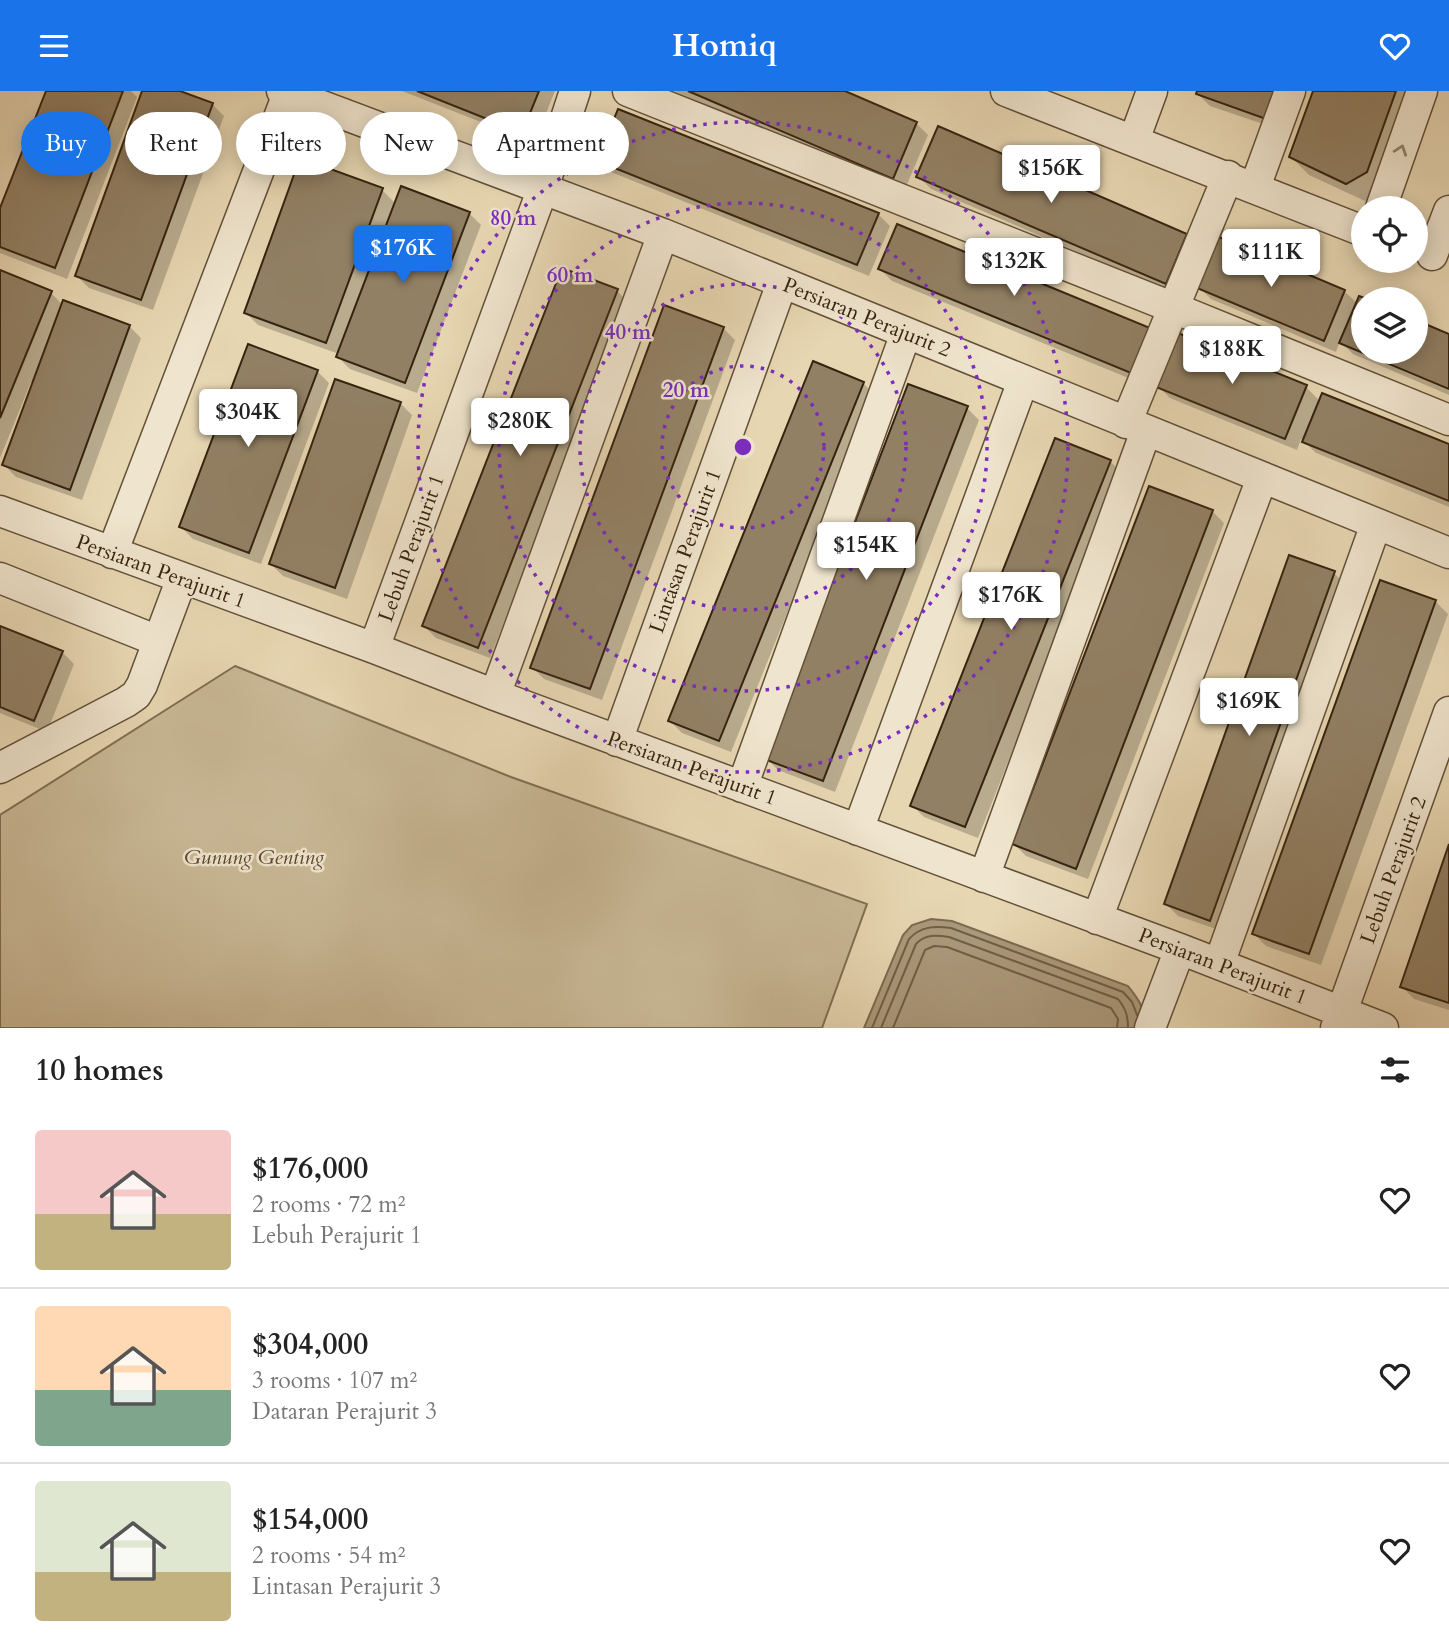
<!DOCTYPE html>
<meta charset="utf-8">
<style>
:root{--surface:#fff;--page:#f6f6f6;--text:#222;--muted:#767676;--line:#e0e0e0;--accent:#1a73e8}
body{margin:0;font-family:Cardo,serif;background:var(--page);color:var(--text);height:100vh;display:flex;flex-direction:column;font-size:26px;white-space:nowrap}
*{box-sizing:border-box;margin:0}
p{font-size:23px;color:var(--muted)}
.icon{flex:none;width:38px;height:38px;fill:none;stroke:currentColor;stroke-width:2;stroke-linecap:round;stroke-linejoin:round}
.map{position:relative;height:937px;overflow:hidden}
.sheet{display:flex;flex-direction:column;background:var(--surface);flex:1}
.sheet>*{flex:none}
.top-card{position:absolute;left:21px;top:21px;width:700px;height:63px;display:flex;gap:14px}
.buttons{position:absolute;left:1351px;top:105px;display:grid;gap:14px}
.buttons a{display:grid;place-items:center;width:77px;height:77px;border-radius:50%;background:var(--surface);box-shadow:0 4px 18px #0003;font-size:35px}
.price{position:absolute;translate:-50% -60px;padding:0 16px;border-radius:7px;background:#fff;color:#222;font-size:23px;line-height:46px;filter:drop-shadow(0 2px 4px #0008)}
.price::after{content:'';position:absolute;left:50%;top:42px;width:21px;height:16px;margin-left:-10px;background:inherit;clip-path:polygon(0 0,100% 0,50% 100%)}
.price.selected{background:var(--accent);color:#fff}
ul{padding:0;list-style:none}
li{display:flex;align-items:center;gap:21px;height:175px;padding:0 35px}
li+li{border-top:2px solid var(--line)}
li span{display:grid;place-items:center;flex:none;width:196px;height:140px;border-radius:7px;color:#555}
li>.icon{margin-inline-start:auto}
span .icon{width:84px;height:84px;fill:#fffc;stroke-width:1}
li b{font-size:30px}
h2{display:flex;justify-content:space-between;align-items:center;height:84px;padding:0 35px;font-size:30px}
.pill{padding:0 24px;border-radius:32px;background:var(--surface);box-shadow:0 4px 18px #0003;font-size:24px;line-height:63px}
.pill.selected{background:var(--accent);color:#fff}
header{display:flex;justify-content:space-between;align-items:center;height:91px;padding:0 35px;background:var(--accent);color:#fff;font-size:32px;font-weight:600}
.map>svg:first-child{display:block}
.green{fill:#c9b896;stroke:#806e52;stroke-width:2}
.water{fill:#ab997b;stroke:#7c6a50;stroke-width:2}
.shadow{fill:#0003}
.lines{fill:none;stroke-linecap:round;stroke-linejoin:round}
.shore{stroke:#705e45;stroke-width:2}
.building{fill:#928064;stroke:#36230f;stroke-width:2}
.minor-casing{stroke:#625038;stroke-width:33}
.minor{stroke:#efe4cd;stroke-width:30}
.oneway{stroke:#92846e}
.ring{fill:none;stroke:#7b2cbf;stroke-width:3.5;stroke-dasharray:3.5 7}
.labels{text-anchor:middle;stroke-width:5;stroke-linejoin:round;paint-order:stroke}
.street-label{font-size:21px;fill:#36230f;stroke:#efe4cd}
.park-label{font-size:21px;font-style:italic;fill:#5b4831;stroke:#efe4cd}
.centre{fill:#7b2cbf;stroke:#efe4cd;stroke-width:3.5}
.ring-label{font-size:21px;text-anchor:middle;font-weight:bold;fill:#7b2cbf;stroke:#efe4cd;stroke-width:5;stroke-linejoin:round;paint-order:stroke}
</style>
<header><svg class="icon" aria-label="menu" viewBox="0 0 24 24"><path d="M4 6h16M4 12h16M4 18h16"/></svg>Homiq<svg class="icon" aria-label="heart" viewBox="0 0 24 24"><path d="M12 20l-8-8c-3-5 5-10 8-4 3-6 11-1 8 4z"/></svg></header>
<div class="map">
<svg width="1449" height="937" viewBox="0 0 1449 937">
<rect width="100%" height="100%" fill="#e7d6b2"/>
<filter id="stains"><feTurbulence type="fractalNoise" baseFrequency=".00286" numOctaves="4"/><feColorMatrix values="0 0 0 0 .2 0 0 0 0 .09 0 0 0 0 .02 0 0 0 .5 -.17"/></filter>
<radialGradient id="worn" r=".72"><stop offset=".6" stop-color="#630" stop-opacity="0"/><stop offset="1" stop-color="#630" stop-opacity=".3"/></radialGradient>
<path class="green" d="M235,575L511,686L867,813L822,937H0V724Z"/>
<path class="water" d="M931,828L952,830L1128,895C1140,910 1146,918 1143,937H864L903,844L912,834Z"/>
<path class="shadow" d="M47,0H131L137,6L67,188L0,162V122Z
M144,0H175L212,13L224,25L153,219L89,197L77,185Z
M402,0H555L534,52Z
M674,0H841L916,32L928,44L905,98Z
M1199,0H1292L1278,38L1210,15L1198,3Z
M1315,0H1420L1385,99L1365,110L1309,84L1291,66Z
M599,69L878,123L890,135L869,185L611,81Z
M919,86L1186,144L1198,156L1178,204L931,98Z
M382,99L396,113L469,122L481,134L417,302L350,278L338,266L339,263L258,234L246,222Z
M880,178L1149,239L1143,293L892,190Z
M0,181L51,202L63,214L129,235L141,247L82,409L16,386L4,374L34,292L31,291L0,367Z
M1199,196L1344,200L1358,213L1360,207L1363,208V261H1416V231L1449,245V304L1353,263L1340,250L1336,261L1211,208Z
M617,200L629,212L490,567L436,547L424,535Z
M723,237L735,249L602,609L544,588L532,576Z
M317,280L329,292L261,473L193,448L181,436Z
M863,292L875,304L731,661L682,642L670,630Z
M1158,295L1306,296L1320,310L1449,355V416L1316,362L1301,348L1297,359L1170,307Z
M400,312L412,324L347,508L283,485L271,473Z
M967,317L979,329L835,701L778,679L766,667Z
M1110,370L1122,382L978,747L924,726L912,714Z
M1212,420L1224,432L1088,788L1026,765L1014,753Z
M1334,482L1346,494L1222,840L1178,825L1166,813Z
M1381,492L1436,511L1448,523L1321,874L1266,855L1254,843Z
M0,537L62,561L74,573L47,641L0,622Z
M1449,758V919L1414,908L1402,896Z"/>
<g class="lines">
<path class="shore" d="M872,937L909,848C921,835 934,835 951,837L1123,901L1132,911L1137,924
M881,937L916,853C925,843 936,844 949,846L1118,908C1126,918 1128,925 1128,937
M893,937L925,859L934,855L947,856L1111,917L1118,928L1117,937"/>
</g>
<path class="building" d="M46,0H123L55,177L0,156V117Z
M142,0H180L213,12L141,209L75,185Z
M417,0H539L522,42Z
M688,0H845L917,31L893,88Z
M1197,0H1276L1266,28L1196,3Z
M1313,0H1396L1367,81L1346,93L1289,66Z
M618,18L879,122L857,174L597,70Z
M938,35L1187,143L1166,193L916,86Z
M300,67L383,97L326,252L244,222Z
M401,95L470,121L405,292L336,266Z
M897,133L1150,237L1131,282L878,178Z
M1219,146L1345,199L1324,250L1197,197Z
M562,177L618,198L478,557L422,535Z
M0,179L52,200L0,327Z
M1359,205L1367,208H1363V261H1416V229L1449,243V298L1339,252Z
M63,209L130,234L70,399L2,374Z
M664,214L724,236L590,598L530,577Z
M1178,242L1307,294L1285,348L1156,296Z
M248,253L318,279L249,462L179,436Z
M813,270L864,291L719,650L668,630Z
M335,288L401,311L335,497L269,473Z
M908,293L968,315L823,690L764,668Z
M1322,302L1449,353V410L1302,351Z
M1055,347L1111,369L965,736L910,715Z
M1149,395L1213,419L1076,778L1012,753Z
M1289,464L1335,480L1210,830L1164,813Z
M1380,489L1436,509L1309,863L1252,843Z
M0,535L63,560L34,630L0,616Z
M1449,753V912L1400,896Z"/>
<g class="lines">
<defs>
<path id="minor" d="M282,0L663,143L1449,462
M628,0L1174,217L1449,329
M1006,0L1363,140
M1134,49L1152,0
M1255,96L1290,0
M1381,117L1422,0
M1432,164L1449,120
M1126,332L1228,85
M0,420L374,557L495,604L1180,858L1383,937
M112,462L288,3
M0,487L158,550
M374,557L543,97L575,0
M495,604L663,143
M617,650L782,192
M0,677L126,611L136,604L142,594L182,487
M742,696L906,242
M858,739L1023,290
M984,786L1146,340
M1097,828L1262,387
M1219,873L1376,433
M1150,937L1180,858
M1336,937L1449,621"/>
</defs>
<use href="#minor" class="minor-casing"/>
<use href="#minor" class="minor"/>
</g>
<defs><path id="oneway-chevron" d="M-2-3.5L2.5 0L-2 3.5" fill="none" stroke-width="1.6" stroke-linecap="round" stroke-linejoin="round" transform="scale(1.75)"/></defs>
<use class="oneway" href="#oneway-chevron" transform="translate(1401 59) rotate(-71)"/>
<g class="ring">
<circle cx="743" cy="356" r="81"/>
<circle cx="743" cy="356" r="163"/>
<circle cx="743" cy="356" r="244"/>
<circle cx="743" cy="356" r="325"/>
</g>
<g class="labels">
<g class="street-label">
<text transform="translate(867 226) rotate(22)" y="7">Persiaran Perajurit 2</text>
<text transform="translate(411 457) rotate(-70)" y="7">Lebuh Perajurit 1</text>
<text transform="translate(685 460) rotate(-70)" y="7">Lintasan Perajurit 1</text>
<text transform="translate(161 480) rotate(20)" y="7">Persiaran Perajurit 1</text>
<text transform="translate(692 677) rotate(20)" y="7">Persiaran Perajurit 1</text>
<text transform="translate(1393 779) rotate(-70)" y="7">Lebuh Perajurit 2</text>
<text transform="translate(1223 875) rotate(21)" y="7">Persiaran Perajurit 1</text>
</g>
<g class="park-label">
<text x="254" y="773">Gunung Genting</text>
</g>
</g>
<circle cx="743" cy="356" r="10" class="centre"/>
<g class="ring-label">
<text x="513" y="134">80 m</text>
<text x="570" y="191">60 m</text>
<text x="628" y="248">40 m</text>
<text x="686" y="306">20 m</text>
</g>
<rect width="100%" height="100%" filter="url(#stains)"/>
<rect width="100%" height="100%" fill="url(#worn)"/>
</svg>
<div class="buttons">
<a><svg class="icon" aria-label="locate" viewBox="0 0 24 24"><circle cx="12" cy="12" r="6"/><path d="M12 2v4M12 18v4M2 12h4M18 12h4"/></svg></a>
<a><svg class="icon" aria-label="layers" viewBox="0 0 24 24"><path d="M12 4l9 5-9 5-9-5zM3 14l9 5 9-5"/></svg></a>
</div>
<b class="price" style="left:1051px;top:114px">$156K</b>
<b class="price selected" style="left:403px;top:194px">$176K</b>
<b class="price" style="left:1271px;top:198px">$111K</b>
<b class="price" style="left:1014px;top:207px">$132K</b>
<b class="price" style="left:1232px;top:295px">$188K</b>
<b class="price" style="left:248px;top:358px">$304K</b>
<b class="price" style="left:520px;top:367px">$280K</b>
<b class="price" style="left:866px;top:491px">$154K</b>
<b class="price" style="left:1011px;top:541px">$176K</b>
<b class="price" style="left:1249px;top:647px">$169K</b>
<div class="top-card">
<a class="pill selected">Buy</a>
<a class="pill">Rent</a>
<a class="pill">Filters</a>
<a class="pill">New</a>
<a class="pill">Apartment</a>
</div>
</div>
<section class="sheet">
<h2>10 homes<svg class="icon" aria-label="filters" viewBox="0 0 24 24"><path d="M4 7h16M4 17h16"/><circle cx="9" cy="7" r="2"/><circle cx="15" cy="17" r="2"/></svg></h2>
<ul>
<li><span style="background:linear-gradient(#f6c9c9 60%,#c2b280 0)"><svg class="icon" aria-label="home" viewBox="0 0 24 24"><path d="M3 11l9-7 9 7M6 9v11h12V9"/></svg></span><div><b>$176,000</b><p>2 rooms · 72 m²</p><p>Lebuh Perajurit 1</p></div><svg class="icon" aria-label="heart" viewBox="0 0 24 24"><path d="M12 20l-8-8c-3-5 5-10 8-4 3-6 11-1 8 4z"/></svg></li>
<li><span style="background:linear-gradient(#ffd9b3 60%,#7fa58c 0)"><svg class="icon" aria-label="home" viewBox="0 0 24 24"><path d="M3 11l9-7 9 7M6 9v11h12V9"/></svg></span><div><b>$304,000</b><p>3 rooms · 107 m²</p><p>Dataran Perajurit 3</p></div><svg class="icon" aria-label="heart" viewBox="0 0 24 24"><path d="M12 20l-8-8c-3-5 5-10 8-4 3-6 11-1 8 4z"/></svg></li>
<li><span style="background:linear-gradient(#dfe7d0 65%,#c2b280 0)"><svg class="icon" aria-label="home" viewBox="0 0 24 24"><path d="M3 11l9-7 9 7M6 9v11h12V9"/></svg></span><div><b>$154,000</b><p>2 rooms · 54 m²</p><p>Lintasan Perajurit 3</p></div><svg class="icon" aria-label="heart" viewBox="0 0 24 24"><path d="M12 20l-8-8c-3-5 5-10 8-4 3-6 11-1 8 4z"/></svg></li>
</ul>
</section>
